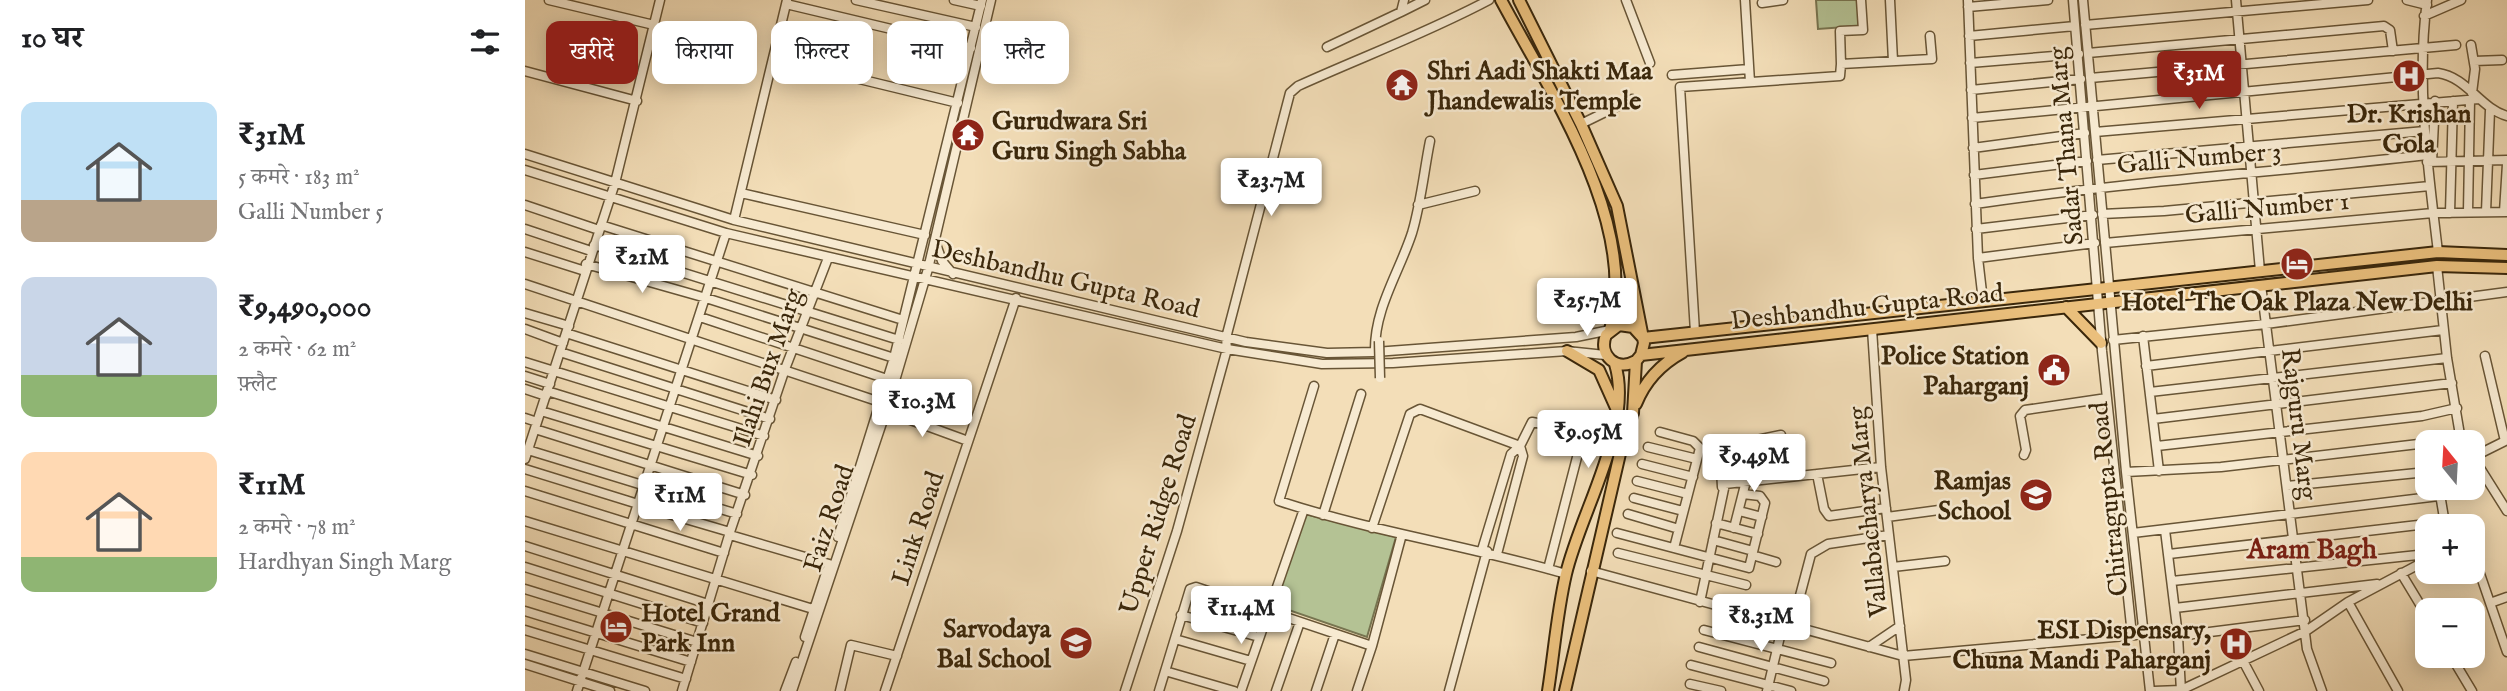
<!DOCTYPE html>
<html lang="hi">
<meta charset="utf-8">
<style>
:root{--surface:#fff;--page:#f2f2f2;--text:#202124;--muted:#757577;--accent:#8f2418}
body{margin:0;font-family:"IM FELL English","Noto Serif Devanagari",serif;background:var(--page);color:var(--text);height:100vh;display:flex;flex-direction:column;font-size:26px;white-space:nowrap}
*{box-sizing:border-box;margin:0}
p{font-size:23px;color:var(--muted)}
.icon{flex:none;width:38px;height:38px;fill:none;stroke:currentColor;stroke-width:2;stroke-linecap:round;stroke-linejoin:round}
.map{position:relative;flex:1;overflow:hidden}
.drawer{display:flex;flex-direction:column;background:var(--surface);width:525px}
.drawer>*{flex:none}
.hud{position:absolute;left:21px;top:21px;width:665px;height:63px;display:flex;gap:14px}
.needle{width:46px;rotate:342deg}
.tools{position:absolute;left:1890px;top:430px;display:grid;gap:14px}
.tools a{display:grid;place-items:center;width:70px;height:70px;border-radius:14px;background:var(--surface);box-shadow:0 4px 18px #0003;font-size:35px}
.price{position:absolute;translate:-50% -60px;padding:0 16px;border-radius:7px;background:#fff;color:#222;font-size:23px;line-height:46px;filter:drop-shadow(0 2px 4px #0008)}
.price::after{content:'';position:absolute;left:50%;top:42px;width:21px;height:16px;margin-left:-10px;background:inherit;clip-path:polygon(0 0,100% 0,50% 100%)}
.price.on{background:var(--accent);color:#fff}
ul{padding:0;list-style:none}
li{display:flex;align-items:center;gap:21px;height:175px;padding:0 21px}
li span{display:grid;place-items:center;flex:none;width:196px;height:140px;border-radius:14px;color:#555}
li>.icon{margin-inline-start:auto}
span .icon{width:84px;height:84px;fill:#fffc;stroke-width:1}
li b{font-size:30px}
h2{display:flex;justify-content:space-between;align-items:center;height:84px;padding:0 21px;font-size:30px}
.pill{padding:0 24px;border-radius:14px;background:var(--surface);box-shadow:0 4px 18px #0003;font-size:24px;line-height:63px}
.pill.on{background:var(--accent);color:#fff}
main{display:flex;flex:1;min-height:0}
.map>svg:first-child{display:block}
.green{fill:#b4c294;stroke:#777450;stroke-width:2}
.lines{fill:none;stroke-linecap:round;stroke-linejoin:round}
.minor-casing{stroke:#685536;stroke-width:11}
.major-casing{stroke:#3a270b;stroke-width:14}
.minor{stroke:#f7ead1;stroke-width:8}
.major{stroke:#eabf7c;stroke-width:10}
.minor-bridge-casing{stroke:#685536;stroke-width:11;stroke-linecap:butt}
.minor-bridge{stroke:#f7ead1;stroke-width:8}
.labels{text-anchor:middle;stroke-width:5;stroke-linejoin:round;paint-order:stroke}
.poi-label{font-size:26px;font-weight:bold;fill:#3a270b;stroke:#f7ead1;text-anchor:end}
.street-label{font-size:26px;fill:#3a270b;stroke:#f7ead1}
.neighbourhood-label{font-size:28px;font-weight:bold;fill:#7a1f14;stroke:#f7ead1}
</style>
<main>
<section class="drawer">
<h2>10 घर<svg class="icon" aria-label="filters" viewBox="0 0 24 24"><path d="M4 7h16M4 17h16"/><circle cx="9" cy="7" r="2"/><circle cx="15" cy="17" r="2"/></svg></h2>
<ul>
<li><span style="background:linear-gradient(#bfe0f5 70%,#b9a48a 0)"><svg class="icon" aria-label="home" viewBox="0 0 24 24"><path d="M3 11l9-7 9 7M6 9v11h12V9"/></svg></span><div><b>₹31M</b><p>5 कमरे · 183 m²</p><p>Galli Number 5</p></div></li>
<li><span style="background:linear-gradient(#c9d6e8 70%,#8fb573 0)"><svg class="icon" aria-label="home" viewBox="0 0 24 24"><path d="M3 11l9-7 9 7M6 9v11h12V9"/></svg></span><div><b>₹9,490,000</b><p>2 कमरे · 62 m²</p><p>फ़्लैट</p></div></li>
<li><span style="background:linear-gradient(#ffd9b3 75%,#8fb573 0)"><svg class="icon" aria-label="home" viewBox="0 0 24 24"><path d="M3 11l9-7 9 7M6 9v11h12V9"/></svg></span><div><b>₹11M</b><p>2 कमरे · 78 m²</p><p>Hardhyan Singh Marg</p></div></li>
</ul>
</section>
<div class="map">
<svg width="1982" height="691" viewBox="0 0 1982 691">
<rect width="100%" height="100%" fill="#f3deb8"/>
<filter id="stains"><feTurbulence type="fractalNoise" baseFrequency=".00286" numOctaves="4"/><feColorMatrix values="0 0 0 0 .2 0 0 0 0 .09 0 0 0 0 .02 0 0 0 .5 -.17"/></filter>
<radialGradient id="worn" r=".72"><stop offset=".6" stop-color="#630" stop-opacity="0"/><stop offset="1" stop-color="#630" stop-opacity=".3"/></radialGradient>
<path class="green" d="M1291,0H1333L1334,26L1293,29Z
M780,514L871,537L842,637L749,605Z"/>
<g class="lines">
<defs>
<path id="minor" d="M24,0L129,25
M331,0L451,27
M429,0L456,6
M1101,0L1125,63
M1220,0L1225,82
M1365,0L1368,61
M1443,0L1453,258L1458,301
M1548,0L1577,351L1607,635
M1558,0L1601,472L1625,691
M1711,0L1735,271
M1882,0L1902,5
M1902,0C1891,84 1903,168 1913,252
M1237,3L1258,0
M261,4L446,48
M1443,7L1523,0
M876,12L900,0
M1899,16L1936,0
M1560,25L1843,0
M1444,36L1550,26
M1946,45L1950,69L1947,93
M802,47L876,12L879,0
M1563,53L1859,26L1865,30L1868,51
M248,58L433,103
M1949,61L1977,60
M1445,63L1554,54
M1316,64L1315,31L1338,30L1336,0
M0,71L112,101
M1147,75L1224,69
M1565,78L1931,45
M1446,90L1556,79
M1447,118L1913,73C1942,77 1955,108 1982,116
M1056,124L1107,99
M1570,132L1954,99
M1448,148L1560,133
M0,154L209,220L721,342L802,353L850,352L1051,337L1085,330
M1572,160L1900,131
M1902,162L1982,160
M1907,162L1910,101
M0,170L201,233L702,349L797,364L868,363L1042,351L1080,355
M1449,175L1562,161
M216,193L400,235
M1450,204C1600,182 1751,172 1902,155
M0,205L74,230
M893,205L950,191
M1943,212L1945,100
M1961,212L1965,110
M1979,212L1982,164
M1925,213L1928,101
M1577,214L1639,211L1905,186
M209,220L262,0
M76,225L378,320
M0,229L66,251
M1451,229L1568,215
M1580,243L1908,213L1982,212
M411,244L417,261L428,274
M69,245L374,340
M0,252L60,271
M1453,258L1570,243
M61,264L181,298L369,358
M1912,266L1922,358L1935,435L1940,443
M0,284L355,402
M1736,285L1782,649L1797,691
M0,313L44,326
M175,317L362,379
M0,329L38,343
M1347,329L1356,467L1381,680L1379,691
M1170,332L1155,87L1315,76L1316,64L1407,59L1405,36
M41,333L251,400
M1618,336L1634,471
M1588,340L1741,324L1982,292
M35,352L245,419
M850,352C849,309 874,273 887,233C896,203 899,171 905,141
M1960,356L1980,441
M0,362L239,436
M1621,366L1918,330
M0,376L25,384
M789,386L754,501C848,532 946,546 1041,574
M0,389L21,396
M22,391L233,456
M1625,392L1922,358
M16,411L227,475
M361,411L443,441
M0,418L12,422
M1628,419L1927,383
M10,429L220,495
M1135,432L1168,441L1175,448L1149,548
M1904,443L1935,435
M1632,446L1897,416L1932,408
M1123,447L1172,459
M3,450L212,514
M1499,455L1501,450L1495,416L1500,410L1582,398
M1948,457L1982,511
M1948,457L1982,440
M0,459L90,183L135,0
M1117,464L1168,477
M0,469L113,504
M1601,472L1696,467L1902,443
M1292,474L1299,509L1304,516L1361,508
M1112,481L1163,494
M1762,486L1902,472
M1197,487L1195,450L1198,447L1256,435
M1914,488L1920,524
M0,491L199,553
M1109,498L1158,511
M113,505L205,532
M1214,511L1237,517
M1103,514L1154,529
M798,515L836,394
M1362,517L1414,510
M0,521L288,609
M1191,523L1233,534
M847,528L885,414L895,409L995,446
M1209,528L1221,481
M1640,530L1653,636L1656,691
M1092,533L1224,568L1240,503L1235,496L1218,494
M1608,533L1914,496
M205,535L304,564
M313,537L369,358L457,0
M1188,540L1228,551
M0,546L183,604
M957,550L986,454L995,446L1007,422L1054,431L1057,438L1023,569
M1093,553L1221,585
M972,554L998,456L995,446
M1644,554L1919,522
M1227,555L1251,562
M0,567L178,623
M1368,567L1420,561
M1066,571L1378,656L1611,635
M1954,571L1982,652
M1876,573L1902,616
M1647,581L1902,554
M0,589L172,642
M1175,602L1200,484L1356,467
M1823,602L1873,691
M1965,603L1982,597
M1650,608L1852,584
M0,611L166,662
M656,615L734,637
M1267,626L1286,554L1303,544L1364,535
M0,630L161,679
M1179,630L1306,663
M1653,636L1780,620
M280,637L302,570
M650,639L726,661
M847,646L877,534
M1174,647L1299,681
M1344,647L1375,626
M0,654L120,691
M1926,656L1947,691
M1717,659L1734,691
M0,664L85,691
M1166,665L1266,691
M640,671L709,691
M1165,684L1196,691
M52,691L201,233
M157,691L205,532L260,369L303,258
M260,691L271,662
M267,691L361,411L403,269L466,0
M315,691L326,645L372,656
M360,691L491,298
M600,691L652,531L702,349L701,338L765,93L773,86C837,57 902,33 964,0
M634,691L665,589L671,587L847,646L832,691
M716,691L779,509
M751,691L775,622
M791,691L810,634
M924,691L962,551
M1242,691L1258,624
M1629,691L1656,690L1781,631L1823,602L1902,560"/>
<path id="major" d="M976,0C1025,92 1114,223 1085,330
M994,0L1056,124L1092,206L1119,343L1116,355L1111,361C1091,372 1073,355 1081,335L1094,325L1108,327L1118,338
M1541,307L1576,343
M1118,338L1913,252L1982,255
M1042,351L1074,370L1091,408
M1116,355L1912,266L1982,268
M1111,404C1120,381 1136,364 1158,352
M1023,691C1029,653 1032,612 1041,574C1055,513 1109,426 1090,364
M1040,691L1097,445L1108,413L1111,361"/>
</defs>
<use href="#minor" class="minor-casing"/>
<use href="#major" class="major-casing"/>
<use href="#minor" class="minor"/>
<use href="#major" class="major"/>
<defs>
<path id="minor-bridge" d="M854,341L855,378"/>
</defs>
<use href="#minor-bridge" class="minor-bridge-casing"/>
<use href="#minor-bridge" class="minor-bridge"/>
</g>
<defs>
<symbol id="hospital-disc" viewBox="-11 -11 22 22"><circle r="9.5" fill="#8f2418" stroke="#f7ead1"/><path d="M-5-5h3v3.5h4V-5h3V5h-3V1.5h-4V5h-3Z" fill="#fff"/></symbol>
<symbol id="temple-disc" viewBox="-11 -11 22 22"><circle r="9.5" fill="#8f2418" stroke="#f7ead1"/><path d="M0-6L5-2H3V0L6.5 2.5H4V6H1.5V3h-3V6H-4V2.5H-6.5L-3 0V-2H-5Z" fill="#fff"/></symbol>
<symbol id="hotel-disc" viewBox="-11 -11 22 22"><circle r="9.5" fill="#8f2418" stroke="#f7ead1"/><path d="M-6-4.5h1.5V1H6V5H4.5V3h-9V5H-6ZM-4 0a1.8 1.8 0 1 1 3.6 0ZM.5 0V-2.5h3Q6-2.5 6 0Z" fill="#fff"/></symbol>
<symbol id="civic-disc" viewBox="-11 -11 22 22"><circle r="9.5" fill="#8f2418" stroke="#f7ead1"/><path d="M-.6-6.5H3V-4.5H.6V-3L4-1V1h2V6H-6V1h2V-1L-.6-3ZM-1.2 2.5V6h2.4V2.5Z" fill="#fff"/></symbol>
<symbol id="school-disc" viewBox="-11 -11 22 22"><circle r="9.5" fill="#8f2418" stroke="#f7ead1"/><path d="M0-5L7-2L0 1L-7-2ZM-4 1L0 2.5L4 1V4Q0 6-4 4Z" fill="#fff"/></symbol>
</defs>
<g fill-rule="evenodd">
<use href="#hospital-disc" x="1865" y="57" width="38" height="38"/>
<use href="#temple-disc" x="858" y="66" width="38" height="38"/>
<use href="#temple-disc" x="424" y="116" width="38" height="38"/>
<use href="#hotel-disc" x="1753" y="245" width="38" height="38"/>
<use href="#civic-disc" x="1510" y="351" width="38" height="38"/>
<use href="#school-disc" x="1492" y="476" width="38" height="38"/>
<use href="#hotel-disc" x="72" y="608" width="38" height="38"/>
<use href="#school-disc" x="532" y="624" width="38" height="38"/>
<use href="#hospital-disc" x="1692" y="625" width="38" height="38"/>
</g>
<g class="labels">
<g class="poi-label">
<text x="902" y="79" text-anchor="start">Shri Aadi Shakti Maa<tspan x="902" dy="30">Jhandewalis Temple</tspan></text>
<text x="1884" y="122" text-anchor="middle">Dr. Krishan<tspan x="1884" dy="30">Gola</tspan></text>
<text x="467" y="129" text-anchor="start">Gurudwara Sri<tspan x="467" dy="30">Guru Singh Sabha</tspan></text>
<text x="1772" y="310" text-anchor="middle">Hotel The Oak Plaza New Delhi</text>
<text x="1504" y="364">Police Station<tspan x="1504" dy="30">Paharganj</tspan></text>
<text x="1486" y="489">Ramjas<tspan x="1486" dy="30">School</tspan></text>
<text x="116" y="621" text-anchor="start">Hotel Grand<tspan x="116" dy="30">Park Inn</tspan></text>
<text x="526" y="637">Sarvodaya<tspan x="526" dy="30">Bal School</tspan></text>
<text x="1686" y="638">ESI Dispensary,<tspan x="1686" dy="30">Chuna Mandi Paharganj</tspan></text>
</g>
<g class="street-label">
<text transform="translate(1540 146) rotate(-95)" y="9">Sadar Thana Marg</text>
<text transform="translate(1674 157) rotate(-5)" y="9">Galli Number 3</text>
<text transform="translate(1742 207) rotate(-5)" y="9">Galli Number 1</text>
<text transform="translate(541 278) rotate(13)" y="9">Deshbandhu Gupta Road</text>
<text transform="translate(1342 306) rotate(-6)" y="9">Deshbandhu Gupta Road</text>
<text transform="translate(242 367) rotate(-71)" y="9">Ilahi Bux Marg</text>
<text transform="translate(1775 424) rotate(83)" y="9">Rajguru Marg</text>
<text transform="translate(1583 499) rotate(-96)" y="9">Chitragupta Road</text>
<text transform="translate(1342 512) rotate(-96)" y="9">Vallabacharya Marg</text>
<text transform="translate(632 514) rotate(-73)" y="9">Upper Ridge Road</text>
<text transform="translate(303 518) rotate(-72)" y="9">Faiz Road</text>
<text transform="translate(392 528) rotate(-72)" y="9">Link Road</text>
</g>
<g class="neighbourhood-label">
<text x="1787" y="558">Aram Bagh</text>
</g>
</g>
<rect width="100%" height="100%" filter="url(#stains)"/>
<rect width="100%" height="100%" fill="url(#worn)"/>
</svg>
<div class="tools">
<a><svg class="needle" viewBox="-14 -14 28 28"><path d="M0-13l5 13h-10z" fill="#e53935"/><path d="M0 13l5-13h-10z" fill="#757577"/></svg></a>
<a>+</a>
<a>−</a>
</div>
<b class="price on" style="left:1674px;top:111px">₹31M</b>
<b class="price" style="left:746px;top:218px">₹23.7M</b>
<b class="price" style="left:117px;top:295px">₹21M</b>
<b class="price" style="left:1062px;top:338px">₹25.7M</b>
<b class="price" style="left:397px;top:439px">₹10.3M</b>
<b class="price" style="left:1063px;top:470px">₹9.05M</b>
<b class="price" style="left:1229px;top:494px">₹9.49M</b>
<b class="price" style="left:155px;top:533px">₹11M</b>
<b class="price" style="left:716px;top:646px">₹11.4M</b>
<b class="price" style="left:1236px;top:654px">₹8.31M</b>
<div class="hud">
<a class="pill on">खरीदें</a>
<a class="pill">किराया</a>
<a class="pill">फ़िल्टर</a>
<a class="pill">नया</a>
<a class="pill">फ़्लैट</a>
</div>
</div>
</main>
